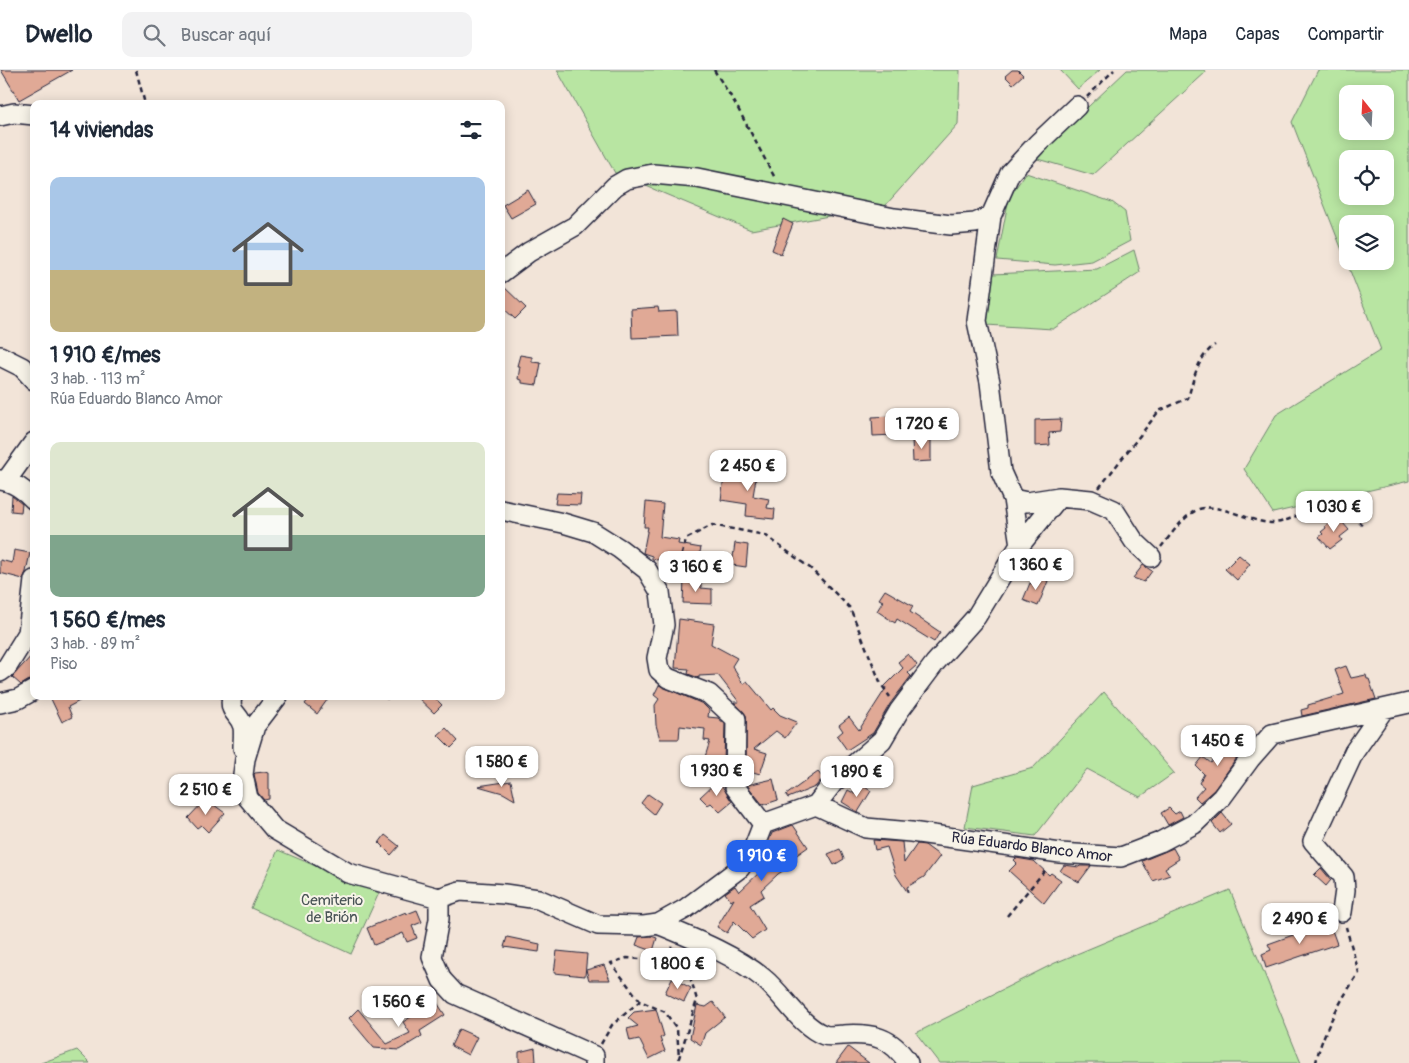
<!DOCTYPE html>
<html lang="es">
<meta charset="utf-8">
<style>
:root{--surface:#fff;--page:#f2f2f3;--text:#1f2937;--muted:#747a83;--line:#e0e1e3;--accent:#2563eb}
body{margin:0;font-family:Pangolin,sans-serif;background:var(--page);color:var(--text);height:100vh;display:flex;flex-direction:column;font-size:19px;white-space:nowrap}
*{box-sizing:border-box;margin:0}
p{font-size:16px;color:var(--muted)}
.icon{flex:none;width:28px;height:28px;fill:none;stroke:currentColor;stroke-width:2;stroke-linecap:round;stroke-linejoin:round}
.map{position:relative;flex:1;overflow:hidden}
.panel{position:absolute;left:30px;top:30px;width:475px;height:600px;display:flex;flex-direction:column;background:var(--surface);border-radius:10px;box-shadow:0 2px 12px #0003}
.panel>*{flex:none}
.needle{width:32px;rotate:342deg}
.buttons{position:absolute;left:1339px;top:15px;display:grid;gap:10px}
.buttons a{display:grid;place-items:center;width:55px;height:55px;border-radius:10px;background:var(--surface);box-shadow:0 2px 12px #0003;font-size:25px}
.price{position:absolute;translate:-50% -42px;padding:0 11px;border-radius:10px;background:#fff;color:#222;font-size:16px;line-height:32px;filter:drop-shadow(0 1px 2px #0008)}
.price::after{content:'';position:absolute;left:50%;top:30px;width:15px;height:11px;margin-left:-8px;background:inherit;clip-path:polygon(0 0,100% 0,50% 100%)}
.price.active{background:var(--accent);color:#fff}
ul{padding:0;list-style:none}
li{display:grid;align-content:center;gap:10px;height:265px;padding:0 20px}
li span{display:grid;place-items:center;height:155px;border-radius:10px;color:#555}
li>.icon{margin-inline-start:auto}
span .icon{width:90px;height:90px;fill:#fffc;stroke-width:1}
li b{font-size:21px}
h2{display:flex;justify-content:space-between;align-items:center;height:60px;padding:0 20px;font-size:21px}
header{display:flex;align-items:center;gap:30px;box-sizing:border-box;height:70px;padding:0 25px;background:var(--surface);border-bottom:1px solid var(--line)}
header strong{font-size:24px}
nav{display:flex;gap:28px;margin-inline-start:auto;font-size:18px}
.search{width:350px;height:45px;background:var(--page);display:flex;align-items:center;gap:12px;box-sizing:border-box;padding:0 18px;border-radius:10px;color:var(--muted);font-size:19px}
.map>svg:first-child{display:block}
.green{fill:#b8e5a2;stroke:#6d846e;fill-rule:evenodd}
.building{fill:#e0a996;stroke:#22223b}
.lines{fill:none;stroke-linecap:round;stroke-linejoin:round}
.minor-casing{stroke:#22223b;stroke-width:22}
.path{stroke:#22223b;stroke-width:2.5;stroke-dasharray:5 4;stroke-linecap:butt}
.minor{stroke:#f7f3e8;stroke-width:19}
.labels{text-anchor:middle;stroke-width:4;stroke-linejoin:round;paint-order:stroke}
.street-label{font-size:15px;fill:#22223b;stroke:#f7f3e8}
.park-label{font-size:15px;fill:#485355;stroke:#f7f3e8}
</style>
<header>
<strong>Dwello</strong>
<div class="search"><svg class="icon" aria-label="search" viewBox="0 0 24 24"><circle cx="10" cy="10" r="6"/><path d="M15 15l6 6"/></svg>Buscar aquí</div>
<nav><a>Mapa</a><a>Capas</a><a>Compartir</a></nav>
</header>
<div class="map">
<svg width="1409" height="993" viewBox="0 0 1409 993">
<rect width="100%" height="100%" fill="#f2e4d8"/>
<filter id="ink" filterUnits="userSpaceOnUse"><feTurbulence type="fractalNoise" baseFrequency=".02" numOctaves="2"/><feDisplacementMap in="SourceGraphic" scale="10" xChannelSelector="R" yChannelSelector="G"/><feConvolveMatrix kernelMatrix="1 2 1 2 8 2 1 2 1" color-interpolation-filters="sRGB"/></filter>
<g filter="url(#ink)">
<path class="green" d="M557,0H960L958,54L885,136L751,160L615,103Z
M1060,0H1100L1078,19Z
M1127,0H1205L1206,2L1093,105L1034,88Z
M1318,0H1409V411L1273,443L1244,399L1276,345L1381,280L1292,52ZM1348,24H1385V61H1348ZM1348,89H1385V126H1348ZM1348,154H1385V191H1348Z
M1026,103L1112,132L1125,142L1130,171L1092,191L1055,195L997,190L1009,127Z
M1134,180L1140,202L1053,259L986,255V232L993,204L1097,199Z
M1104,622L1174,703L1140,727L1087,699L1035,766L965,757L973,715L1033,698Z
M278,780L379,823L351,884L251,838Z
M1230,820L1301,993H939L916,963L1055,893Z
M77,980L90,993H41Z"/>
<path class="building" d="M1,0H72L19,30Z
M1012,0H1018L1023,5L1013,14L1005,6Z
M528,120L536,134L511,148L503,135Z
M783,149L793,154L781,184L772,180Z
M501,214L526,238L515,249L501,236Z
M658,237L659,242L677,241L678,266L632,268L631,239Z
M520,285L532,287V292L541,293L537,315L522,313V310L518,309L520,296H517Z
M892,346L894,365L873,366L872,347Z
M1061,349L1060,362L1049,363L1050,375L1035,376V350Z
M931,368V391L913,392L912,369Z
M750,382L760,384L753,426L769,429L767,438L775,439L774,449L746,446L747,434L721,430L724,407L746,409Z
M557,423L581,424L580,435L555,434Z
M12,426L22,434L21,442L11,441Z
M646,432L663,434L660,467L679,470L678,474L701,478L698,490L676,486L675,493L652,489V486L643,483L648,457H644Z
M1337,446L1349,460L1340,467L1342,470L1330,479L1319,467L1323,464L1321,462L1326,458L1325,456Z
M735,473L748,475L746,497L732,495Z
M14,480L30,483L26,502L23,509L0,503V490L12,493Z
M1239,485L1250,494L1237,510L1225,499Z
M1143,495L1152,501L1144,512L1133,508Z
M1037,505L1048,511L1038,536L1023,530L1030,513L1033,514Z
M684,509L701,510V518L712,519V534L683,533Z
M885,520L913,536L910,542L940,562L934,572L897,549L895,553L877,541L883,531L879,529Z
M679,549L714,554L711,574L737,588L732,596L743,614L747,611L771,640L773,638L780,645L797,652L785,668L776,661L754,679L767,683L760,704L746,700V645L734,632H739L718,605L699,606V608L688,604L689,599L675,598Z
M34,583V607L21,615L12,607Z
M908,584L917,595L908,603L911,606L890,634L873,663L847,680L837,666L843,661L839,655L849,647L859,660L886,618L885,616L903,598L898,592Z
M1346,596L1351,608L1366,605L1367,609H1369L1376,629L1302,646L1301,640L1308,638V635L1344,624L1335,600Z
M659,615L703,634L709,640L708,647L718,648L725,654L724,693L705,687L710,671L704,670L705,659L680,656L679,669H660L656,655L655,635L659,629L654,625Z
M58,626H89L68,637L72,647L62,652L51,629Z
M311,626H330L317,644L305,634Z
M416,626H433L442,635L434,643Z
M446,658L458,671L451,678L438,665Z
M1238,666L1247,674L1214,720L1200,732L1195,727L1204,717L1199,713L1204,704L1196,696L1203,687L1211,693L1224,676L1234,671Z
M264,702L269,703V729L264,730L258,723L254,704L255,703Z
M818,702L823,708L815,717L788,728L786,725Z
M773,709L778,730L763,735L747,715Z
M511,711L515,730L503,723L478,716Z
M715,713L719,717L721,715L724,719L732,732L720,742L711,733L708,735L700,727Z
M860,714L871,721L858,742L842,732L848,720L855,724Z
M648,724L661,733L654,744L641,733Z
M206,729L225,743L208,762L201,755L197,758L188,748Z
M1169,738L1175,744L1180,741L1183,747L1168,755L1161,743Z
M1222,743L1231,754L1220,763L1212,753Z
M793,755L808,777L791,789L794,794L778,804L761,820L764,826L750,835L765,860L752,869L734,851L727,863L717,857L734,829L731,831L725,823L735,816L739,822L764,798L761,795L774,781L768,773L772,763Z
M385,765L399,776L391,785L379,773Z
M873,770L902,772L904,793L917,774L925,775L940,786L924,807L907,817L908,823L896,805L887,777L875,780Z
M1173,778L1179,789L1165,798L1170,805L1153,811L1142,791Z
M840,779L844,789L834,795L828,784Z
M1016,788L1034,791L1049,805L1051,803L1061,810L1044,833L1009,801L1017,793L1014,790Z
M1064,795L1079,797L1080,796H1091L1079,812L1060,801Z
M1321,798L1331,810L1326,816L1314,805Z
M417,840L422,852L412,856L417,868L407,872L403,863L374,875L367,858L406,842L407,844Z
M1329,852L1337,874L1266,898L1262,884L1271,880L1268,874Z
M651,866L657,868L653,881L636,875L639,867Z
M507,867L540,874L539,882L504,877Z
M557,881L587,884L585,906L554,903Z
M604,895L610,910H589L586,900Z
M672,908L691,918L684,932L665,923Z
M436,931L445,945L420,961L422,966L399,980L374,978L349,948L358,939L387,974L410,963L403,952Z
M713,932L725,947L705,963L701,975L690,968L697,935L706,937Z
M656,939L664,966L660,968L665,981L649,989L639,969L630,971L627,959L638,956L628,948L634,942Z
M459,959L477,967L468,985L451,976Z
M848,977L869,993H836Z
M535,978L536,992L519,993V982Z"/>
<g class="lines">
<defs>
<path id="minor" d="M0,46L14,43L34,45
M501,203L529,182L575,156L615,116L627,109L653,104L697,108L894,148L951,155L975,153L991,146L1010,103L1037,74L1077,36
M0,286L22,297L34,310
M0,410C12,411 26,421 34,430
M6,411L34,372
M1013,429L1027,432L1059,427
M501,440L563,453L593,462L620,479L647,500L660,522L664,555L657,588L659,600L668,608L709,624L736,649L735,717L763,754
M1020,475L1059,427L1091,430L1114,440L1134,471L1151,487
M0,602L7,597L28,563L34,510
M232,626C228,644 240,643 243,657C244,663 243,671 243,678
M278,626L255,656L245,689L243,705L248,728L274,759L348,803L439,828L460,821L504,824L538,829L598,855L644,856L658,854L685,839L740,798L754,777L763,754
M0,633L18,629L34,620
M816,735L833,713L882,670L899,641L935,593L976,547L1020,475L1013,429L1001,402L990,312L977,251L991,146
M763,754L816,735L866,758L911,762L1060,783L1121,787L1160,772L1194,754L1222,727L1250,689L1272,664L1409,633
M439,828V849L432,887L442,910L455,924L594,986V993
M1342,842L1345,820L1344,807L1313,771L1354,682L1384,639
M658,854C694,869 733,884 763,908C783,924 800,956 824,965C829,967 838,965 843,965C872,963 892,967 908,993"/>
</defs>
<use href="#minor" class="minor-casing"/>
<path class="path" d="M136,0L145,34
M714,0L735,33L775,108
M1087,27L1114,0
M1099,418L1159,341L1188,328C1194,308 1197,288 1215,275
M1161,477C1171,465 1184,445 1199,439C1221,432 1250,453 1273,453C1289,453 1315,434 1331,435C1343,436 1354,447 1362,455
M669,508L679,495L686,469L712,455L765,465L810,498L850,538L881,614L890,627
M384,626L388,629
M1007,846L1047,798
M640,931L611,893L627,888L663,891L685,896
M601,974L612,955L640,931L665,942L677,959L679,988L697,930L687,896L671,877
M1316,993C1320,967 1343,925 1359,903L1346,857"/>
<use href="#minor" class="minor"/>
</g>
</g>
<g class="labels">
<g class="street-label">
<text transform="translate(1032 777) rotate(7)" y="5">Rúa Eduardo Blanco Amor</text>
</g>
<g class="park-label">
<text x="332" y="835">Cemiterio<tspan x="332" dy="17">de Brión</tspan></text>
</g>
</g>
</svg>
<div class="buttons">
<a><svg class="needle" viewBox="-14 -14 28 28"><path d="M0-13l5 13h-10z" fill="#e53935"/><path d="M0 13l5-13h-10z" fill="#747a83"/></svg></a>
<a><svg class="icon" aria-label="locate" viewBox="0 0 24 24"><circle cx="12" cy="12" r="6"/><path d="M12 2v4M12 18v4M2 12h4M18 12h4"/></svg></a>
<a><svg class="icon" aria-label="layers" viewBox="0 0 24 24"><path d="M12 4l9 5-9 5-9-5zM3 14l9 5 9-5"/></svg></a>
</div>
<b class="price" style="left:922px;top:380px">1 720 €</b>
<b class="price" style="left:748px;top:422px">2 450 €</b>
<b class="price" style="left:1334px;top:463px">1 030 €</b>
<b class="price" style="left:1036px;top:521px">1 360 €</b>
<b class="price" style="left:696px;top:523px">3 160 €</b>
<b class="price" style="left:1218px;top:697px">1 450 €</b>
<b class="price" style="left:502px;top:718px">1 580 €</b>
<b class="price" style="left:717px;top:727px">1 930 €</b>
<b class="price" style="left:857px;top:728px">1 890 €</b>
<b class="price" style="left:206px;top:746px">2 510 €</b>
<b class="price active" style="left:762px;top:812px">1 910 €</b>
<b class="price" style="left:1300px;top:875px">2 490 €</b>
<b class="price" style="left:678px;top:920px">1 800 €</b>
<b class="price" style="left:399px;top:958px">1 560 €</b>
<section class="panel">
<h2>14 viviendas<svg class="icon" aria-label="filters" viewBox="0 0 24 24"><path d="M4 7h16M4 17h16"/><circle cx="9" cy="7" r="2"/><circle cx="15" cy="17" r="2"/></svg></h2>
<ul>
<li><span style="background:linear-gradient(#a9c7e8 60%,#c2b280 0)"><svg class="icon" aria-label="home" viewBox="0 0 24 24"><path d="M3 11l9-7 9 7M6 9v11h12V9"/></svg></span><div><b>1 910 €/mes</b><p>3 hab. · 113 m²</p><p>Rúa Eduardo Blanco Amor</p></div></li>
<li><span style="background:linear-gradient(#dfe7d0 60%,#7fa58c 0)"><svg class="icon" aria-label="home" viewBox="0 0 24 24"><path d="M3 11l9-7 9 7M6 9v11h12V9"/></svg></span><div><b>1 560 €/mes</b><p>3 hab. · 89 m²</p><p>Piso</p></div></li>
</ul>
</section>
</div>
